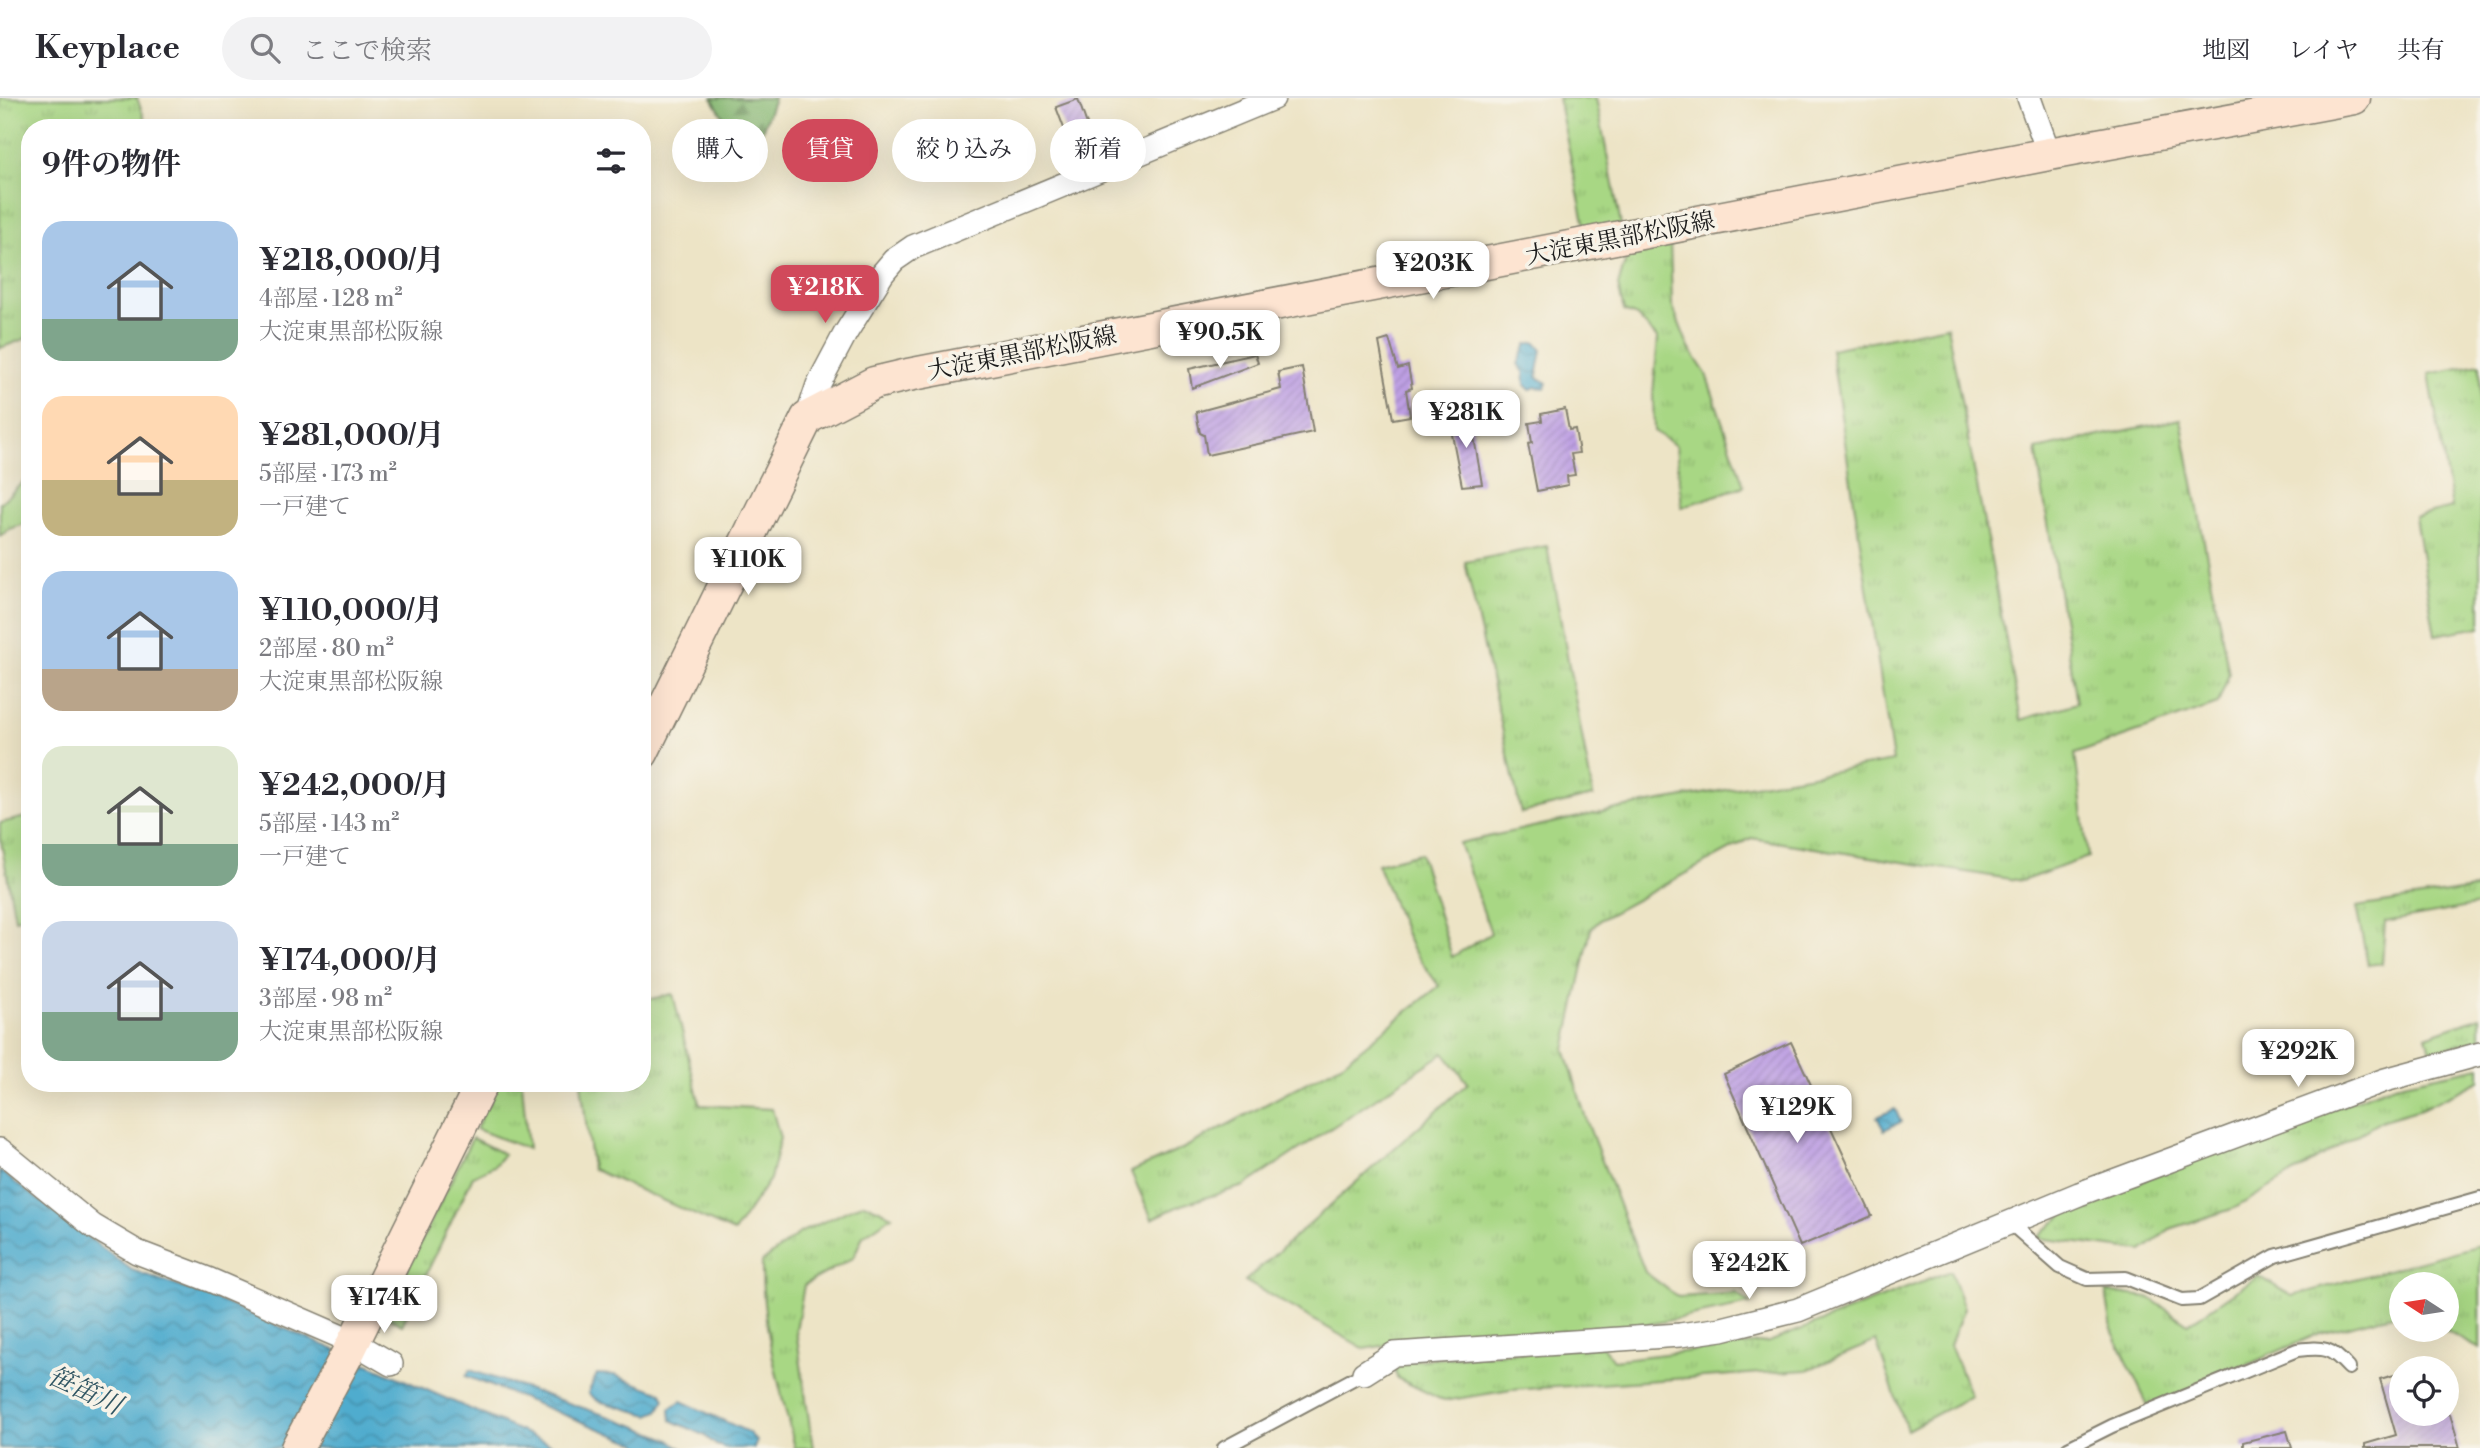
<!DOCTYPE html>
<html lang="ja">
<meta charset="utf-8">
<style>
:root{--surface:#fff;--page:#f2f2f3;--text:#2b2b33;--muted:#7c7c81;--line:#e1e1e2;--accent:#d1495b}
body{margin:0;font-family:"Libre Bodoni","Noto Serif JP",serif;background:var(--page);color:var(--text);height:100vh;display:flex;flex-direction:column;font-size:26px;white-space:nowrap}
*{box-sizing:border-box;margin:0}
p{font-size:23px;color:var(--muted)}
.icon{flex:none;width:38px;height:38px;fill:none;stroke:currentColor;stroke-width:2;stroke-linecap:round;stroke-linejoin:round}
.map{position:relative;flex:1;overflow:hidden}
.side{position:absolute;left:21px;top:21px;width:630px;height:973px;display:flex;flex-direction:column;background:var(--surface);border-radius:28px;box-shadow:0 7px 28px #0002}
.side>*{flex:none}
.hud{position:absolute;left:672px;top:21px;width:665px;height:63px;display:flex;gap:14px}
.needle{width:46px;rotate:282deg}
.controls{position:absolute;left:2389px;top:1174px;display:grid;gap:14px}
.controls a{display:grid;place-items:center;width:70px;height:70px;border-radius:50%;background:var(--surface);box-shadow:0 7px 28px #0002;font-size:35px}
.price{position:absolute;translate:-50% -60px;padding:0 16px;border-radius:14px;background:#fff;color:#222;font-size:23px;line-height:46px;filter:drop-shadow(0 2px 4px #0008)}
.price::after{content:'';position:absolute;left:50%;top:42px;width:21px;height:16px;margin-left:-10px;background:inherit;clip-path:polygon(0 0,100% 0,50% 100%)}
.price.on{background:var(--accent);color:#fff}
ul{padding:0;list-style:none}
li{display:flex;align-items:center;gap:21px;height:175px;padding:0 21px}
li span{display:grid;place-items:center;flex:none;width:196px;height:140px;border-radius:21px;color:#555}
li>.icon{margin-inline-start:auto}
span .icon{width:84px;height:84px;fill:#fffc;stroke-width:1}
li b{font-size:30px}
h2{display:flex;justify-content:space-between;align-items:center;height:84px;padding:0 21px;font-size:30px}
.tag{padding:0 24px;border-radius:32px;background:var(--surface);box-shadow:0 7px 28px #0002;font-size:24px;line-height:63px}
.tag.on{background:var(--accent);color:#fff}
header{display:flex;align-items:center;gap:42px;box-sizing:border-box;height:98px;padding:0 35px;background:var(--surface);border-bottom:2px solid var(--line)}
header strong{font-size:33px}
nav{display:flex;gap:38px;margin-inline-start:auto;font-size:24px}
.search{width:490px;height:63px;background:var(--page);display:flex;align-items:center;gap:18px;box-sizing:border-box;padding:0 24px;border-radius:38px;color:var(--muted);font-size:26px}
.map>svg:first-child{display:block}
.grass{fill:url(#grass-tufts);stroke:#627a50;stroke-width:2}
.forest{fill:url(#forest-firs);stroke:#516a47;stroke-width:2}
.water{fill:url(#water-waves);stroke:#366475;stroke-width:2}
.building{fill:url(#building-hatch)}
.lines{fill:none;stroke-linecap:round;stroke-linejoin:round}
.lane-casing{stroke:#848071;stroke-width:16}
.street-casing{stroke:#848071;stroke-width:26}
.secondary-casing{stroke:#848071;stroke-width:35}
.lane{stroke:#fff;stroke-width:12}
.street{stroke:#fff;stroke-width:23}
.secondary{stroke:#fde4d1;stroke-width:32}
.labels{text-anchor:middle;stroke-width:7;stroke-linejoin:round;paint-order:stroke}
.street-label{font-size:24px;fill:#1c1c1c;stroke:#f7f3e8}
.water-label{font-size:26px;font-style:italic;fill:#315663;stroke:#f7f3e8}
</style>
<header>
<strong>Keyplace</strong>
<div class="search"><svg class="icon" aria-label="search" viewBox="0 0 24 24"><circle cx="10" cy="10" r="6"/><path d="M15 15l6 6"/></svg>ここで検索</div>
<nav><a>地図</a><a>レイヤ</a><a>共有</a></nav>
</header>
<div class="map">
<svg width="2480" height="1350" viewBox="0 0 2480 1350">
<defs>
<pattern id="grass-tufts" width="24" height="20" patternUnits="userSpaceOnUse" patternTransform="scale(1.75)"><rect width="24" height="20" fill="#a8d784"/><path d="M3 7l-1-3M5 7V3M7 7l1-3M15 17l-1-3M17 17v-4M19 17l1-3" fill="none" stroke="#90b871"/></pattern>
<pattern id="forest-firs" width="22" height="20" patternUnits="userSpaceOnUse" patternTransform="scale(1.75)"><rect width="22" height="20" fill="#86b872"/><path d="M5 1l3.5 6h-7zM16 11l3.5 6h-7z" fill="#6d955d"/></pattern>
<pattern id="water-waves" width="16" height="10" patternUnits="userSpaceOnUse" patternTransform="scale(1.75)"><rect width="16" height="10" fill="#50acce"/><path d="M0 5q4-4 8 0t8 0" fill="none" stroke="#428ba6"/></pattern>
<pattern id="building-hatch" width="6" height="6" patternUnits="userSpaceOnUse" patternTransform="scale(1.75)"><rect width="6" height="6" fill="#bd9fe3"/><path d="M-1 1l2-2M0 6l6-6M5 7l2-2" fill="none" stroke="#a288c2"/></pattern>
</defs>
<rect width="100%" height="100%" fill="#f7f3e8"/>
<filter id="ink" filterUnits="userSpaceOnUse"><feTurbulence type="fractalNoise" baseFrequency=".0143" numOctaves="2"/><feDisplacementMap in="SourceGraphic" scale="14" xChannelSelector="R" yChannelSelector="G"/><feConvolveMatrix kernelMatrix="1 2 1 2 8 2 1 2 1" color-interpolation-filters="sRGB"/></filter>
<filter id="wash" filterUnits="userSpaceOnUse"><feTurbulence type="fractalNoise" baseFrequency=".00686" numOctaves="4" result="noise"/><feDisplacementMap in="SourceGraphic" scale="28" xChannelSelector="R" yChannelSelector="G"/><feGaussianBlur stdDeviation="1.57" result="paint"/><feColorMatrix in="noise" values="0 0 0 0 0 0 0 0 0 0 0 0 0 0 0 0 0 1.4 0 .05"/><feComposite in="paint" operator="in"/></filter>
<g filter="url(#wash)">
<rect width="100%" height="100%" fill="#ede4c6"/>
<path class="grass" d="M0,0H137L148,30H30V179L24,182L30,196V239L0,250Z
M1558,0H1596L1621,127L1586,133Z
M1670,141L1672,207L1689,250L1706,276L1744,388L1682,409L1676,348L1654,333L1653,296L1658,241L1637,218L1624,213L1618,188L1628,154L1636,148Z
M1947,228L2021,622L2077,605L2036,351L2181,321L2229,576L2218,606L2075,656L2088,759L2022,783L1751,740L1601,821L1591,831L1565,951L1587,1024L1645,1174L1678,1199L1736,1195L1750,1206L1626,1231L1419,1241L1365,1251L1245,1183L1468,985L1444,955L1244,1088L1181,1107L1152,1121L1131,1074L1184,1050L1343,965L1439,888L1412,851L1377,766L1420,755L1452,859L1491,835L1459,745L1621,710L1893,663L1831,251Z
M2480,266V529L2435,537L2415,419L2452,410L2429,276Z
M30,378V424L10,431L0,438V405Z
M1547,448L1593,698L1521,715L1465,464Z
M30,718V817L15,821L0,738V725Z
M2480,790V807L2385,824L2382,865L2368,867L2356,809Z
M673,896L700,1007L772,1011L780,1040L770,1081L734,1134L592,1071L581,985H642V903Z
M2480,919V941L2430,954L2426,938Z
M2480,969V983L2421,1011L2383,1022L2235,1110L2170,1131L2142,1153L2037,1140L2070,1110L2394,987Z
M497,985H522L528,1051L476,1031Z
M472,1040L504,1056L494,1068L473,1078L402,1227L385,1217Z
M864,1105L892,1118L863,1138L853,1160L804,1187L796,1232L813,1350H795C780,1289 761,1227 762,1164L801,1134Z
M2480,1147V1251L2444,1232H2446V1186H2401V1215L2320,1235L2149,1310L2112,1232L2106,1194L2148,1199L2188,1226L2258,1178L2292,1198Z
M1950,1173L1964,1210L1950,1247L1971,1298L1907,1332L1876,1243L1807,1272L1511,1292L1444,1303L1397,1280L1393,1264L1602,1248L1613,1262L1769,1244Z"/>
<path class="forest" d="M712,0H774L759,42L738,44Z"/>
<path class="water" d="M1535,244L1542,252L1537,279L1547,285L1545,290L1535,289L1530,292L1525,287L1524,274L1518,266L1527,246Z
M1895,1011L1901,1024L1884,1032L1877,1019Z
M0,1073L132,1172L212,1200L338,1253L559,1350H0Z
M470,1272L628,1325L670,1342L681,1350H640L638,1346L466,1278Z
M597,1276L614,1277L662,1295L665,1301L658,1313L649,1317L598,1303L588,1295Z
M681,1303L748,1334L757,1343L754,1350H728L716,1347L704,1337L671,1322L670,1311Z"/>
<g id="blocks">
<path class="building" d="M1078,1L1091,38L1070,46L1056,9Z
M1389,241L1398,271L1408,268L1412,290L1406,292L1410,318L1393,321L1379,244Z
M1255,256L1258,265L1192,290L1189,271Z
M1302,269L1313,334L1207,357L1204,337L1200,335L1196,314L1281,291L1278,274Z
M1565,311L1569,332L1575,331L1579,355L1571,356L1575,377L1567,378L1568,387L1537,393L1528,346L1532,345L1529,325L1542,323L1541,316Z
M1470,316L1482,386L1462,388L1449,321Z
M1791,944L1872,1118L1800,1148L1724,976Z
M2401,1275V1316H2450L2460,1350H2365V1346L2396,1337L2380,1281Z
M2287,1333L2292,1350H2243V1344Z"/>
</g>
</g>
<g filter="url(#ink)">
<use href="#blocks" fill-opacity="0" stroke="#848071" stroke-width="2"/>
<g class="lines">
<defs>
<path id="lane" d="M2010,1125L2060,1169L2087,1181L2126,1180L2182,1202L2199,1201L2275,1158L2480,1100
M1224,1350L1364,1275
M2068,1350L2112,1328L2297,1252C2325,1249 2330,1249 2349,1270"/>
<path id="street" d="M2029,0L2049,56
M807,320L818,287L845,236L883,175L894,162L913,149L1273,0
M0,1052L93,1128L137,1154L210,1182L353,1244L391,1266
M1364,1275L1394,1256L1680,1237L1722,1231L1798,1212L2079,1096L2385,982L2480,956"/>
<path id="secondary" d="M642,655L807,320L874,285L908,277L2049,56L2354,0
M297,1350L350,1251L482,985"/>
</defs>
<use href="#lane" class="lane-casing"/>
<use href="#street" class="street-casing"/>
<use href="#secondary" class="secondary-casing"/>
<use href="#lane" class="lane"/>
<use href="#street" class="street"/>
<use href="#secondary" class="secondary"/>
</g>
</g>
<g class="labels">
<g class="street-label">
<text transform="translate(1620 140) rotate(-11)" y="8">大淀東黒部松阪線</text>
<text transform="translate(1022 255) rotate(-11)" y="8">大淀東黒部松阪線</text>
</g>
<g class="water-label">
<text transform="translate(85 1292) rotate(25)" y="9">笹笛川</text>
</g>
</g>
</svg>
<div class="controls">
<a><svg class="needle" viewBox="-14 -14 28 28"><path d="M0-13l5 13h-10z" fill="#e53935"/><path d="M0 13l5-13h-10z" fill="#7c7c81"/></svg></a>
<a><svg class="icon" aria-label="locate" viewBox="0 0 24 24"><circle cx="12" cy="12" r="6"/><path d="M12 2v4M12 18v4M2 12h4M18 12h4"/></svg></a>
</div>
<b class="price" style="left:1433px;top:203px">¥203K</b>
<b class="price on" style="left:825px;top:227px">¥218K</b>
<b class="price" style="left:1220px;top:272px">¥90.5K</b>
<b class="price" style="left:1466px;top:352px">¥281K</b>
<b class="price" style="left:748px;top:499px">¥110K</b>
<b class="price" style="left:2298px;top:991px">¥292K</b>
<b class="price" style="left:1797px;top:1047px">¥129K</b>
<b class="price" style="left:1749px;top:1203px">¥242K</b>
<b class="price" style="left:384px;top:1237px">¥174K</b>
<div class="hud">
<a class="tag">購入</a>
<a class="tag on">賃貸</a>
<a class="tag">絞り込み</a>
<a class="tag">新着</a>
</div>
<section class="side">
<h2>9件の物件<svg class="icon" aria-label="filters" viewBox="0 0 24 24"><path d="M4 7h16M4 17h16"/><circle cx="9" cy="7" r="2"/><circle cx="15" cy="17" r="2"/></svg></h2>
<ul>
<li><span style="background:linear-gradient(#a9c7e8 70%,#7fa58c 0)"><svg class="icon" aria-label="home" viewBox="0 0 24 24"><path d="M3 11l9-7 9 7M6 9v11h12V9"/></svg></span><div><b>¥218,000/月</b><p>4部屋 · 128 m²</p><p>大淀東黒部松阪線</p></div></li>
<li><span style="background:linear-gradient(#ffd9b3 60%,#c2b280 0)"><svg class="icon" aria-label="home" viewBox="0 0 24 24"><path d="M3 11l9-7 9 7M6 9v11h12V9"/></svg></span><div><b>¥281,000/月</b><p>5部屋 · 173 m²</p><p>一戸建て</p></div></li>
<li><span style="background:linear-gradient(#a9c7e8 70%,#b9a48a 0)"><svg class="icon" aria-label="home" viewBox="0 0 24 24"><path d="M3 11l9-7 9 7M6 9v11h12V9"/></svg></span><div><b>¥110,000/月</b><p>2部屋 · 80 m²</p><p>大淀東黒部松阪線</p></div></li>
<li><span style="background:linear-gradient(#dfe7d0 70%,#7fa58c 0)"><svg class="icon" aria-label="home" viewBox="0 0 24 24"><path d="M3 11l9-7 9 7M6 9v11h12V9"/></svg></span><div><b>¥242,000/月</b><p>5部屋 · 143 m²</p><p>一戸建て</p></div></li>
<li><span style="background:linear-gradient(#c9d6e8 65%,#7fa58c 0)"><svg class="icon" aria-label="home" viewBox="0 0 24 24"><path d="M3 11l9-7 9 7M6 9v11h12V9"/></svg></span><div><b>¥174,000/月</b><p>3部屋 · 98 m²</p><p>大淀東黒部松阪線</p></div></li>
</ul>
</section>
</div>
